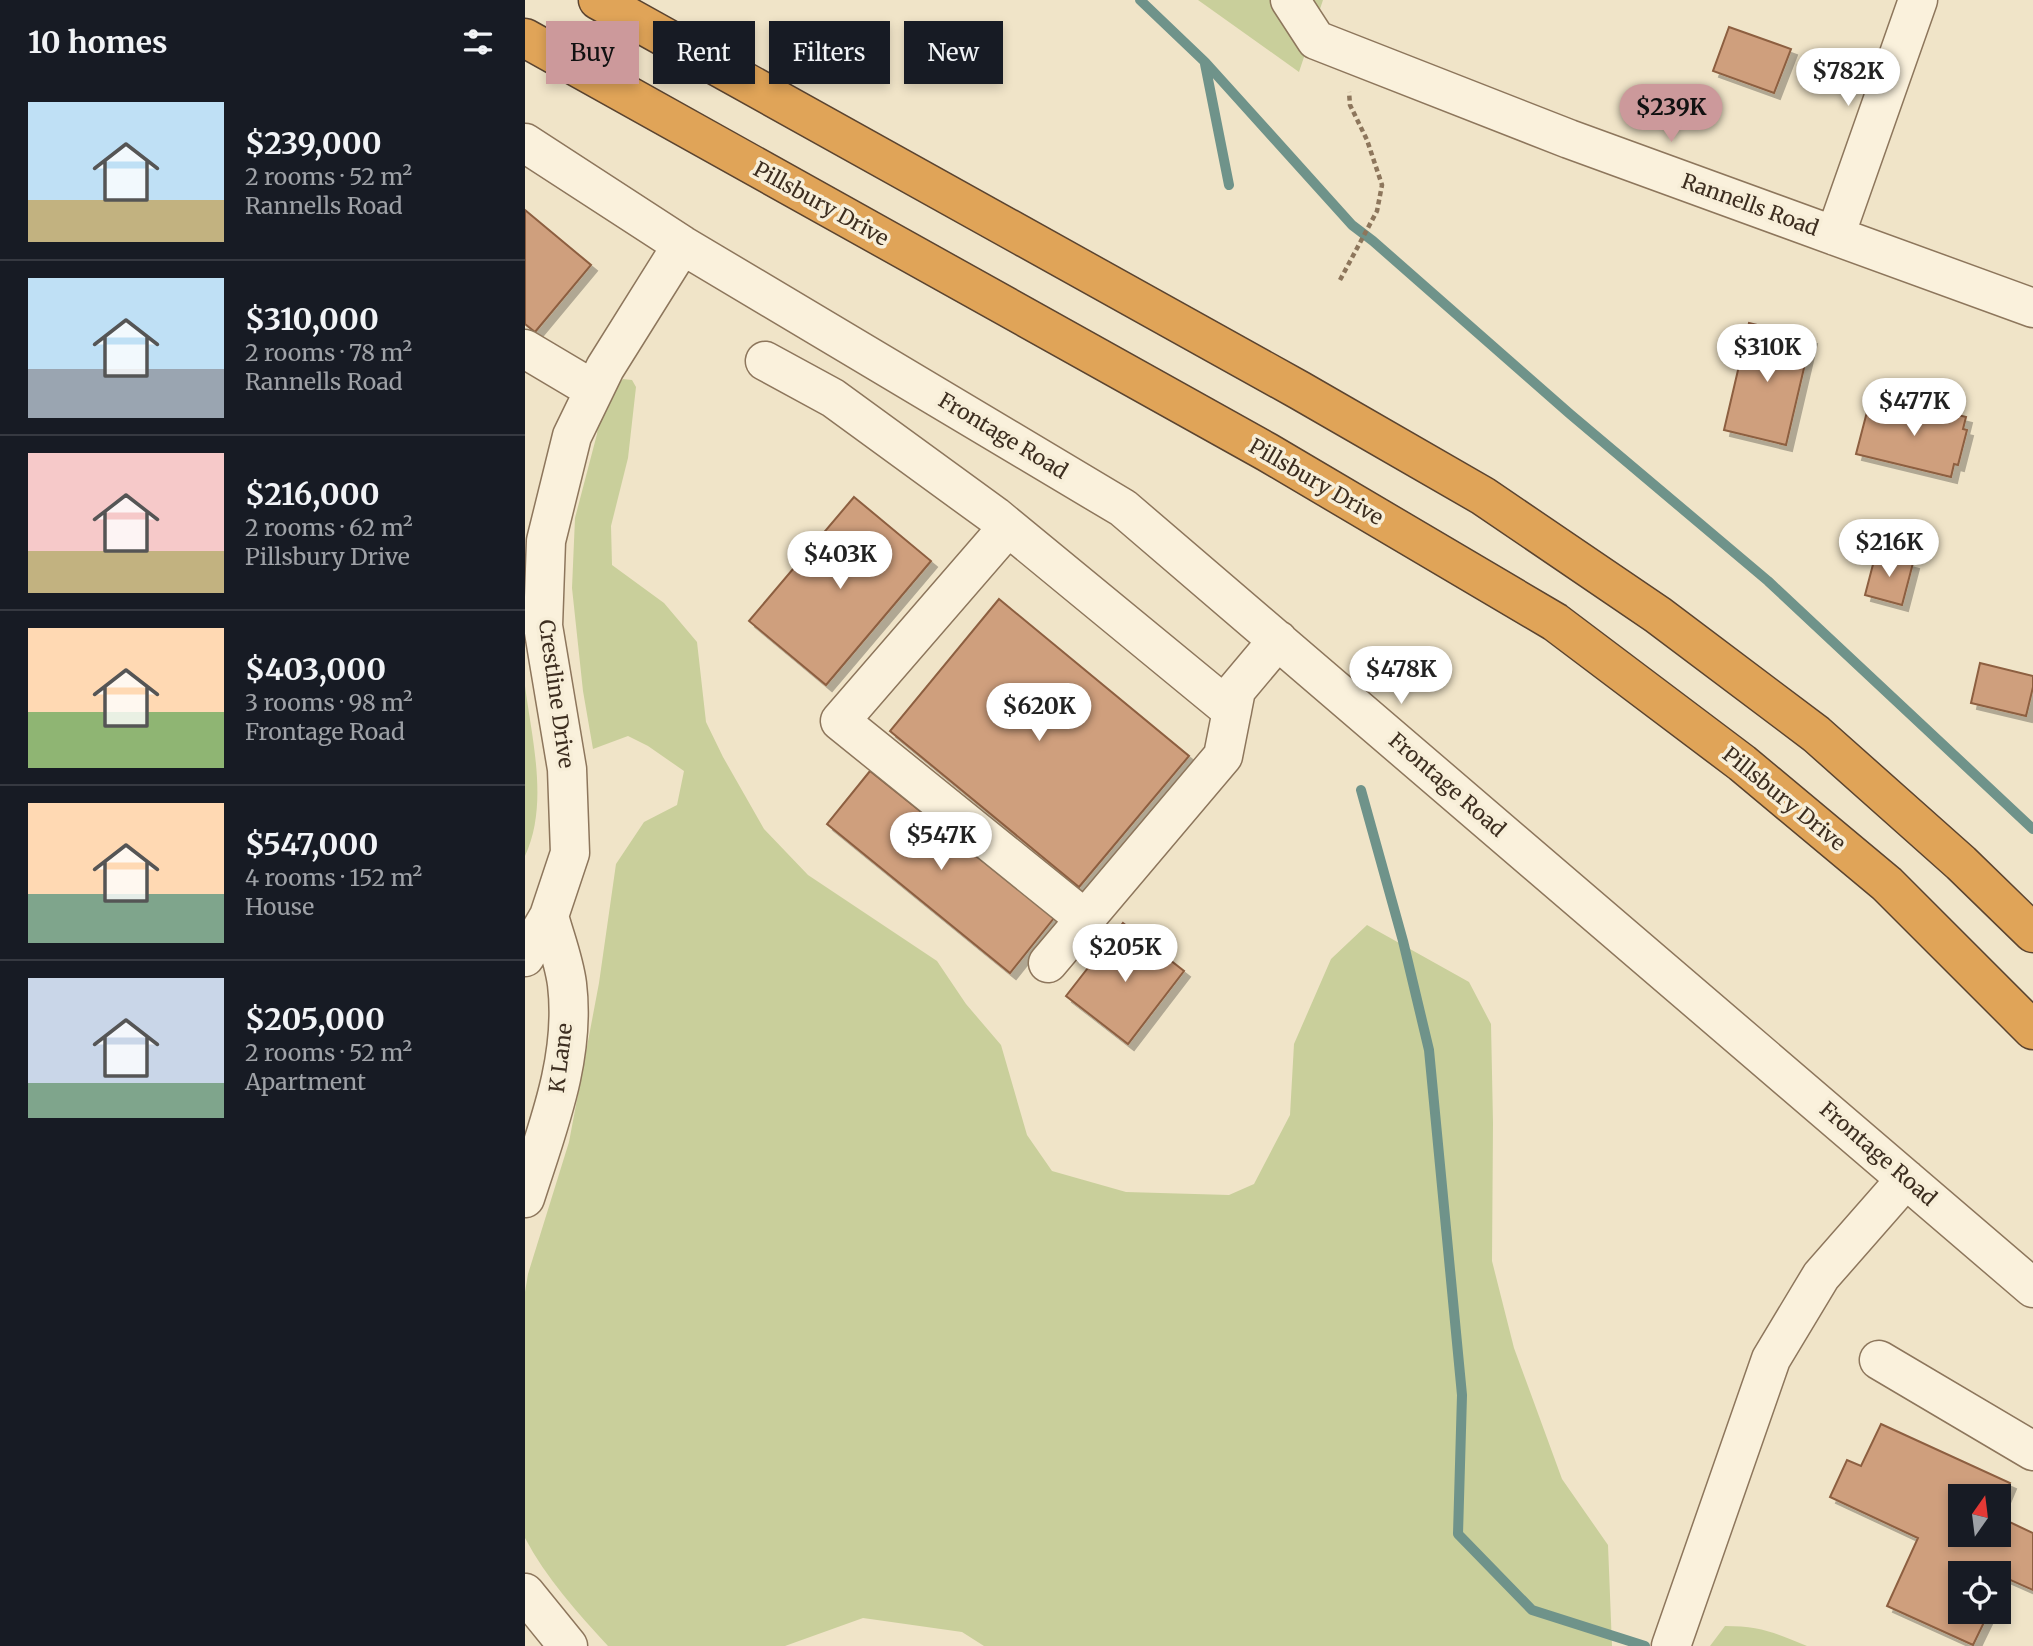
<!DOCTYPE html>
<meta charset="utf-8">
<style>
:root{--surface:#171b24;--page:#20242c;--text:#f1f3f6;--muted:#9ea1a6;--line:#363941;--accent:#cc999b}
body{margin:0;font-family:Merriweather,serif;background:var(--page);color:var(--text);height:100vh;display:flex;flex-direction:column;font-size:26px;white-space:nowrap}
*{box-sizing:border-box;margin:0}
p{font-size:23px;color:var(--muted)}
.icon{flex:none;width:38px;height:38px;fill:none;stroke:currentColor;stroke-width:2;stroke-linecap:round;stroke-linejoin:round}
.map{position:relative;flex:1;overflow:hidden}
.details{display:flex;flex-direction:column;background:var(--surface);width:525px}
.details>*{flex:none}
.guide{position:absolute;left:21px;top:21px;width:665px;height:63px;display:flex;gap:14px}
.needle{width:46px;rotate:14deg}
.controls{position:absolute;left:1423px;top:1484px;display:grid;gap:14px}
.controls a{display:grid;place-items:center;width:63px;height:63px;border-radius:0px;background:var(--surface);box-shadow:0 4px 10px #0003;font-size:35px}
.price{position:absolute;translate:-50% -60px;padding:0 16px;border-radius:24px;background:#fff;color:#222;font-size:23px;line-height:46px;filter:drop-shadow(0 2px 4px #0008)}
.price::after{content:'';position:absolute;left:50%;top:42px;width:21px;height:16px;margin-left:-10px;background:inherit;clip-path:polygon(0 0,100% 0,50% 100%)}
.price.current{background:var(--accent);color:#111}
ul{padding:0;list-style:none}
li{display:flex;align-items:center;gap:21px;height:175px;padding:0 28px}
li+li{border-top:2px solid var(--line)}
li span{display:grid;place-items:center;flex:none;width:196px;height:140px;border-radius:0px;color:#555}
li>.icon{margin-inline-start:auto}
span .icon{width:84px;height:84px;fill:#fffc;stroke-width:1}
li b{font-size:30px}
h2{display:flex;justify-content:space-between;align-items:center;height:84px;padding:0 28px;font-size:30px}
.tag{padding:0 24px;border-radius:0px;background:var(--surface);box-shadow:0 4px 10px #0003;font-size:24px;line-height:63px}
.tag.current{background:var(--accent);color:#111}
main{display:flex;flex:1;min-height:0}
.map>svg:first-child{display:block}
.green{fill:#c9cf9b}
.lines{fill:none;stroke-linecap:round;stroke-linejoin:round}
.stream{stroke:#6f938a;stroke-width:10}
.building{fill:#cf9f7d;stroke:#8d5f41;stroke-width:2;filter:url(#shadow)}
.minor-casing{stroke:#8d765c;stroke-width:41}
.highway-casing{stroke:#5b4430;stroke-width:41}
.path{stroke:#8d765c;stroke-width:4.5;stroke-dasharray:5 3.5;stroke-linecap:butt}
.minor{stroke:#faf1dc;stroke-width:38}
.highway{stroke:#e0a458;stroke-width:38}
.labels{text-anchor:middle;stroke-width:7;stroke-linejoin:round;paint-order:stroke}
.street-label{font-size:21px;fill:#3d2e20;stroke:#f7eed8}
</style>
<main>
<section class="details">
<h2>10 homes<svg class="icon" aria-label="filters" viewBox="0 0 24 24"><path d="M4 7h16M4 17h16"/><circle cx="9" cy="7" r="2"/><circle cx="15" cy="17" r="2"/></svg></h2>
<ul>
<li><span style="background:linear-gradient(#bfe0f5 70%,#c2b280 0)"><svg class="icon" aria-label="home" viewBox="0 0 24 24"><path d="M3 11l9-7 9 7M6 9v11h12V9"/></svg></span><div><b>$239,000</b><p>2 rooms · 52 m²</p><p>Rannells Road</p></div></li>
<li><span style="background:linear-gradient(#bfe0f5 65%,#9aa5b1 0)"><svg class="icon" aria-label="home" viewBox="0 0 24 24"><path d="M3 11l9-7 9 7M6 9v11h12V9"/></svg></span><div><b>$310,000</b><p>2 rooms · 78 m²</p><p>Rannells Road</p></div></li>
<li><span style="background:linear-gradient(#f6c9c9 70%,#c2b280 0)"><svg class="icon" aria-label="home" viewBox="0 0 24 24"><path d="M3 11l9-7 9 7M6 9v11h12V9"/></svg></span><div><b>$216,000</b><p>2 rooms · 62 m²</p><p>Pillsbury Drive</p></div></li>
<li><span style="background:linear-gradient(#ffd9b3 60%,#8fb573 0)"><svg class="icon" aria-label="home" viewBox="0 0 24 24"><path d="M3 11l9-7 9 7M6 9v11h12V9"/></svg></span><div><b>$403,000</b><p>3 rooms · 98 m²</p><p>Frontage Road</p></div></li>
<li><span style="background:linear-gradient(#ffd9b3 65%,#7fa58c 0)"><svg class="icon" aria-label="home" viewBox="0 0 24 24"><path d="M3 11l9-7 9 7M6 9v11h12V9"/></svg></span><div><b>$547,000</b><p>4 rooms · 152 m²</p><p>House</p></div></li>
<li><span style="background:linear-gradient(#c9d6e8 75%,#7fa58c 0)"><svg class="icon" aria-label="home" viewBox="0 0 24 24"><path d="M3 11l9-7 9 7M6 9v11h12V9"/></svg></span><div><b>$205,000</b><p>2 rooms · 52 m²</p><p>Apartment</p></div></li>
</ul>
</section>
<div class="map">
<svg width="1508" height="1646" viewBox="0 0 1508 1646">
<defs>
<filter id="shadow"><feDropShadow dx="6" dy="6" stdDeviation="0" flood-color="#0004"/></filter>
</defs>
<rect width="100%" height="100%" fill="#f0e4c8"/>
<path class="green" d="M673,0H798L774,72Z
M98,379L107,380L111,387L103,458L86,526L87,565L139,603L172,642L181,722L198,757L239,829L283,875L412,961L441,1004L476,1045L502,1135L527,1171L601,1192L704,1195L729,1184L765,1115L769,1044L806,959L842,925L944,982L966,1024L968,1123L967,1261L989,1348L1037,1479L1083,1545L1087,1646H459L437,1632L338,1618L260,1646H83C52,1612 21,1578 0,1538V1292L3,1274L44,1142L74,983L91,864L119,822L152,805L159,771L123,746L103,736L68,749L58,691L47,588L50,518L72,434L75,404Z
M0,686C7,740 24,804 0,856Z
M1200,1626C1235,1626 1251,1633 1282,1646H1185Z"/>
<g class="lines">
<path class="stream" d="M615,0L680,62L827,225L848,241L1045,414L1243,581L1508,829
M680,64L704,185
M836,790L878,941L904,1050L937,1395L933,1534L1007,1610L1120,1646"/>
</g>
<path class="building" d="M1204,27L1266,49L1249,93L1188,71Z
M0,210L66,265L10,332L0,324Z
M1224,323L1286,338L1261,445L1199,430Z
M1371,404L1393,409L1394,405L1441,417L1438,429L1442,430L1433,465L1429,464L1426,477L1331,454L1343,408L1369,414Z
M329,497L406,561L301,685L224,621Z
M1351,553L1388,563L1377,605L1340,595Z
M474,599L664,756L554,887L365,731Z
M1455,663L1508,676V687L1501,716L1446,703Z
M345,771L529,918L485,973L302,824Z
M598,923L659,971L603,1044L541,996Z
M1356,1424L1485,1483L1474,1509V1496H1435V1535H1474V1517L1508,1533V1590L1479,1577L1474,1590V1573H1435V1612H1464L1448,1645L1362,1606L1393,1538L1305,1497L1322,1460L1336,1466Z"/>
<g class="lines">
<defs>
<path id="minor" d="M765,0L791,40L1044,139L1508,308
M0,143L157,245L598,508L1508,1288
M1310,236L1393,0
M0,349L69,390
M240,361L308,398L470,516L707,711
M483,527L315,721L560,919
M0,957L24,916L45,853L42,769L18,626L21,541L47,436L80,368L157,245
M523,963L698,756L711,690L753,640
M0,1198C22,1129 51,1058 42,984C39,961 30,938 24,916
M1354,1360L1508,1451
M0,1593L43,1646
M1146,1646L1246,1359L1296,1276L1381,1179"/>
<path id="highway" d="M73,0L774,390L958,496L1133,615L1291,734L1436,863L1508,933
M0,38L742,452L1030,622L1217,763L1362,884L1508,1030"/>
</defs>
<use href="#minor" class="minor-casing"/>
<use href="#highway" class="highway-casing"/>
<path class="path" d="M815,280L852,211L857,185L842,140L825,105L824,92"/>
<use href="#minor" class="minor"/>
<use href="#highway" class="highway"/>
</g>
<g class="labels">
<g class="street-label">
<text transform="translate(296 204) rotate(29)" y="7">Pillsbury Drive</text>
<text transform="translate(1225 205) rotate(20)" y="7">Rannells Road</text>
<text transform="translate(478 436) rotate(31)" y="7">Frontage Road</text>
<text transform="translate(791 482) rotate(30)" y="7">Pillsbury Drive</text>
<text transform="translate(31 694) rotate(82)" y="7">Crestline Drive</text>
<text transform="translate(922 785) rotate(41)" y="7">Frontage Road</text>
<text transform="translate(1259 799) rotate(39)" y="7">Pillsbury Drive</text>
<text transform="translate(36 1058) rotate(-83)" y="7">K Lane</text>
<text transform="translate(1353 1154) rotate(41)" y="7">Frontage Road</text>
</g>
</g>
</svg>
<div class="controls">
<a><svg class="needle" viewBox="-14 -14 28 28"><path d="M0-13l5 13h-10z" fill="#e53935"/><path d="M0 13l5-13h-10z" fill="#9ea1a6"/></svg></a>
<a><svg class="icon" aria-label="locate" viewBox="0 0 24 24"><circle cx="12" cy="12" r="6"/><path d="M12 2v4M12 18v4M2 12h4M18 12h4"/></svg></a>
</div>
<b class="price" style="left:1323px;top:108px">$782K</b>
<b class="price current" style="left:1146px;top:144px">$239K</b>
<b class="price" style="left:1242px;top:384px">$310K</b>
<b class="price" style="left:1389px;top:438px">$477K</b>
<b class="price" style="left:1364px;top:579px">$216K</b>
<b class="price" style="left:315px;top:591px">$403K</b>
<b class="price" style="left:876px;top:706px">$478K</b>
<b class="price" style="left:514px;top:743px">$620K</b>
<b class="price" style="left:416px;top:872px">$547K</b>
<b class="price" style="left:600px;top:984px">$205K</b>
<div class="guide">
<a class="tag current">Buy</a>
<a class="tag">Rent</a>
<a class="tag">Filters</a>
<a class="tag">New</a>
</div>
</div>
</main>
